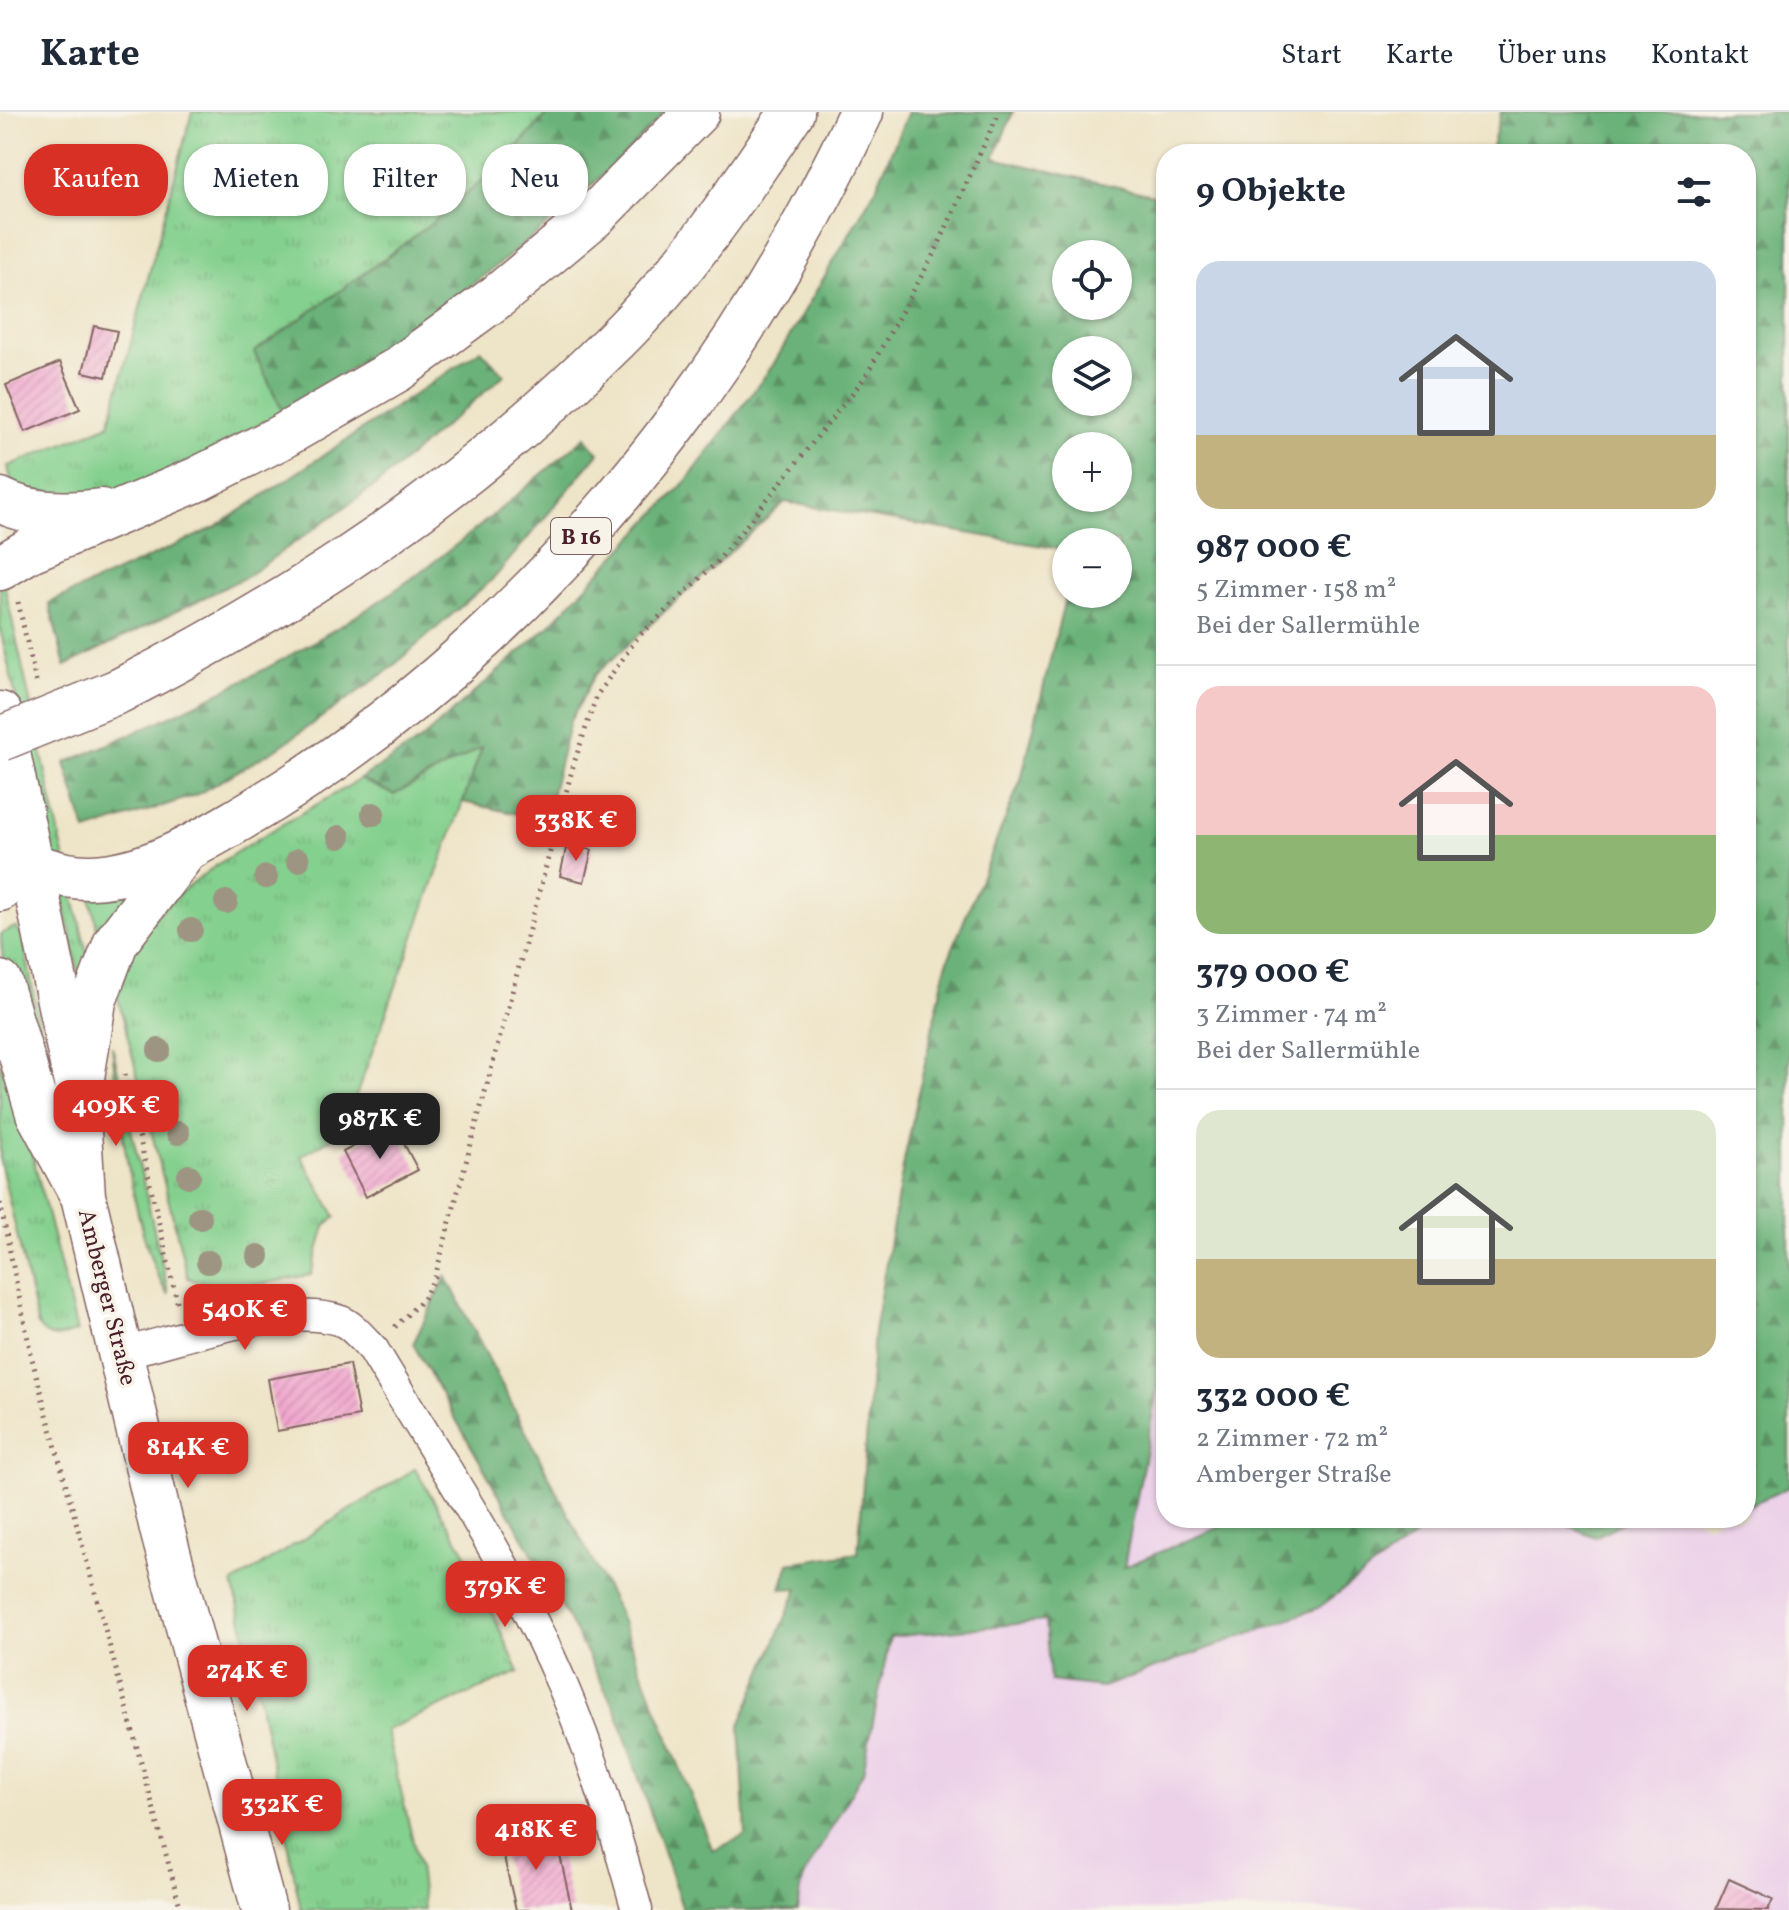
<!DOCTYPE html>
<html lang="de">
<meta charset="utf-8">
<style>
:root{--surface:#fff;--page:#f2f2f3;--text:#1f2937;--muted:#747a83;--line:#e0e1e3;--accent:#d93025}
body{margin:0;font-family:Vollkorn,serif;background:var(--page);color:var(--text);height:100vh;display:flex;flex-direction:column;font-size:30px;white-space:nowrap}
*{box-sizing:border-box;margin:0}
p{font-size:26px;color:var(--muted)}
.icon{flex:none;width:44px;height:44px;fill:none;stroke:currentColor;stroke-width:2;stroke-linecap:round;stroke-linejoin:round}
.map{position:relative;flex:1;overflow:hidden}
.drawer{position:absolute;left:1156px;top:32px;width:600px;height:1384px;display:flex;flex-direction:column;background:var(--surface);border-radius:32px;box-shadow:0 2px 6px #0004}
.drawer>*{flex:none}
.top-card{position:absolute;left:24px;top:32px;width:760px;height:72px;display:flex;gap:16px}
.fabs{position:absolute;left:1052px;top:128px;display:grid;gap:16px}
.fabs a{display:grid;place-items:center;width:80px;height:80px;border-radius:50%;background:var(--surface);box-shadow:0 2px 6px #0004;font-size:40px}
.price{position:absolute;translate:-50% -68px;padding:0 18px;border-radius:16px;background:var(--accent);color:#fff;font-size:26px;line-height:52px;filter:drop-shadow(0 2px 4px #0008)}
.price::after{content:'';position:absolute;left:50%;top:48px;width:24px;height:18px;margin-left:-12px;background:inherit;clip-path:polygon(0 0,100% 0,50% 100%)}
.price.selected{background:#222;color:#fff}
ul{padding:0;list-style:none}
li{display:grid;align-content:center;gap:16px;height:424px;padding:0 40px}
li+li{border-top:2px solid var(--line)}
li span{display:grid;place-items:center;height:248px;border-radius:24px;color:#555}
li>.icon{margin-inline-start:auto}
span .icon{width:144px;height:144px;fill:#fffc;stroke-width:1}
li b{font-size:34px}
h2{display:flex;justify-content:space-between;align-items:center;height:96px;padding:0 40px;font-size:34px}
.pill{padding:0 28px;border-radius:32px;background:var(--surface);box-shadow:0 2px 6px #0004;font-size:28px;line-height:72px}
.pill.selected{background:var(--accent);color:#fff}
header{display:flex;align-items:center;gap:48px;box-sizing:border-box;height:112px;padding:0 40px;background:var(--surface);border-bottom:2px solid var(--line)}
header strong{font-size:38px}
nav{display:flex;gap:44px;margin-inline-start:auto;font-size:28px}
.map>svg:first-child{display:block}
.built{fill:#ecd1e9}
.grass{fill:url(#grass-tufts);stroke:#67785c;stroke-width:2}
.forest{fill:url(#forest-firs);stroke:#5a6852;stroke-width:2;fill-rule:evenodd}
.building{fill:url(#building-hatch)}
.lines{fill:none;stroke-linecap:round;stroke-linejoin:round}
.street-casing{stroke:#836462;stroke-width:33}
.secondary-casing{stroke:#836462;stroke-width:47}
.highway-casing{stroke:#836462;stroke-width:47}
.path{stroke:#836462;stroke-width:5;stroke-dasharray:2 6;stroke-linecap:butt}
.street{stroke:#fff;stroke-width:30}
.secondary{stroke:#fff;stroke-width:44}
.highway{stroke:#fff;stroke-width:44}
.highway-bridge-casing{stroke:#836462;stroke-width:47;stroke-linecap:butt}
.highway-bridge{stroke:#fff;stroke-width:44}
.tree{fill:#9d9582}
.labels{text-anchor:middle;stroke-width:7;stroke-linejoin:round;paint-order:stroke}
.shield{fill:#f7f3e8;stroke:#7e5f64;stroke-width:2}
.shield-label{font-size:22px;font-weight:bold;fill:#4a1f2b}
.street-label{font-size:24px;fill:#4a1f2b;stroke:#f7f3e8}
</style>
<header>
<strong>Karte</strong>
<nav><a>Start</a><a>Karte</a><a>Über uns</a><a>Kontakt</a></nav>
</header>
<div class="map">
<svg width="1789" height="1798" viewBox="0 0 1789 1798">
<defs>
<pattern id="grass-tufts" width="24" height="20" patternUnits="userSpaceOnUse" patternTransform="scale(2)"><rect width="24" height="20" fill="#84d08e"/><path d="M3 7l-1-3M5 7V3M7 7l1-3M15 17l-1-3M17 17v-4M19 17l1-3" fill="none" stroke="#74b27b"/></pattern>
<pattern id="forest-firs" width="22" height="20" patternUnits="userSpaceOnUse" patternTransform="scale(2)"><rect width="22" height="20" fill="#6bb279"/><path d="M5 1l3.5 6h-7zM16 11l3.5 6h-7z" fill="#5a9063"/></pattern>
<pattern id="building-hatch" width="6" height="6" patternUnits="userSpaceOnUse" patternTransform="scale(2)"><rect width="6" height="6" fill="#f0a6cd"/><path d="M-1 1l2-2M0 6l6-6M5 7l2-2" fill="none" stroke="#cf8eb0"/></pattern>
</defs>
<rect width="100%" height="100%" fill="#f7f3e8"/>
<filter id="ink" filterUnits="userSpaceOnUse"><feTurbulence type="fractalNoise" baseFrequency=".0125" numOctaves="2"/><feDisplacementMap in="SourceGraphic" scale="16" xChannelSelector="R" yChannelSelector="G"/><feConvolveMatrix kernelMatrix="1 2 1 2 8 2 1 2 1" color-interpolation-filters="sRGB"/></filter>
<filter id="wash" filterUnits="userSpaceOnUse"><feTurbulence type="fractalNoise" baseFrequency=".006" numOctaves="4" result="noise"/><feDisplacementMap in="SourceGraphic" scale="32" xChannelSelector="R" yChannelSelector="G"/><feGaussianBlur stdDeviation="1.8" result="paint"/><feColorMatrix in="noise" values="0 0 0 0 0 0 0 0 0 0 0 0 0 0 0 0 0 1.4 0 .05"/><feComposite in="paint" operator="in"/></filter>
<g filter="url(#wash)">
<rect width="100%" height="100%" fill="#eee4c7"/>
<path class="built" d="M1166,1230V1406H1241L1123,1456Z
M1789,1375V1798H797L804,1764L863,1660L890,1525L1046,1509L1415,1424L1413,1406H1550L1595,1425L1631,1406H1695L1707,1413L1721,1406H1746V1395Z"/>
<path class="grass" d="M192,0H549C467,97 356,166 254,240L283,300C231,327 145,381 86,383C62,384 37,379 13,377L8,354L109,313Z
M4,471L65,748L53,745L0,517V474Z
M483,634L343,1020L301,1044L336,1105L325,1114L311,1163L223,1179L188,1166L118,886C124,860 132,835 149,813C193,756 297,706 360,667L394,683Z
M142,772L102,838L89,780Z
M61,779H72L92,861L83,881Z
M15,815L23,825L48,961C29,919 0,869 1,822Z
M112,934L169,1183C136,1139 117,993 112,934Z
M0,950L34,1049L77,1219C61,1226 49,1229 38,1214L0,1049Z
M415,1357L466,1442L519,1560L386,1618L419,1754L424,1798H301L252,1551L233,1471Z"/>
<path class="forest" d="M549,0H665C554,121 423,213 283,300L254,240C356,166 467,97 549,0Z
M908,0H1013L994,46L1166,86V1230L1124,1455L1241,1406H1413L1415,1424L1318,1496L1103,1575L1050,1569L1045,1509L890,1525L863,1660L804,1764L797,1798H683L616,1598L553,1478L413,1232L446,1164L617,1497L713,1739L746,1723L740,1613L798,1476L781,1477L789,1451L858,1441L874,1219L905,1044L946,853L1021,668L1066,482H1118V430H1066V438L785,390L595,563L570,609L545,708L463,690L482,635L394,683L360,667L421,628L550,513L688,367L773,253L876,76ZM1118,142V194H1066V142ZM1118,238V290H1066V238ZM1066,334H1118V386H1066Z
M1501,0H1789V1375L1746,1395V42H1490Z
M481,238L504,263L379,371L246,465L65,554L49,491L216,415Z
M585,325L599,341L495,465L386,560L278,636L196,683L86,719L65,651C168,607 269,560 364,499C443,448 514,386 585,325Z
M1550,1406H1631L1595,1425Z"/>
<g id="blocks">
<path class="building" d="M94,214L117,219L106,265L83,260Z
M60,250L80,297L25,320L6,273Z
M567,732L592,738L584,770L560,764Z
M394,1013L418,1058L366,1085L343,1040Z
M349,1252L359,1304L277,1319L268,1267Z
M554,1716L572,1798H516L500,1728Z
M1729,1767L1773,1787L1768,1798L1716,1797Z"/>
</g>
</g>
<g filter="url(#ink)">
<use href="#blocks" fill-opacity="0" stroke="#836462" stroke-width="2"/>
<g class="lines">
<defs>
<path id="street" d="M122,1241C179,1228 286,1189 341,1209C352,1213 364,1228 373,1237C438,1346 512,1455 562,1572C593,1644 616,1722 637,1798"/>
<path id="secondary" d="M0,602L76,971L83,1084L163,1421L264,1798
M0,871L38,1001L80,1079"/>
<path id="highway" d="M0,388C31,404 67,403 101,399
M0,456L30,438L198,367L283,324L397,258L498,184L593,105L697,0
M119,579C304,485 467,377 615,229C684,161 739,80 792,0
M0,737C29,753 59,766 92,765C146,763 194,734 238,708C413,607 566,461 685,299C753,207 813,104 861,0
M0,777L21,699
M0,917L16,933
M78,992L94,889L116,830L184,740"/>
</defs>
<use href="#street" class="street-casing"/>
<use href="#secondary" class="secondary-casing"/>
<use href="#highway" class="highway-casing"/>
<path class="path" d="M18,490L36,570
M125,962L178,1194
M0,1091L32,1247L181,1798
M395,1215L423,1187L435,1165L574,651L597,583L638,525L717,450L866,264L937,136L999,0"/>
<use href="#street" class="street"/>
<use href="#secondary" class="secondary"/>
<use href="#highway" class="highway"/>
<defs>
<path id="highway-bridge" d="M0,627L119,579"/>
</defs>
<use href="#highway-bridge" class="highway-bridge-casing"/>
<use href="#highway-bridge" class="highway-bridge"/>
</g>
<g class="tree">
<circle cx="373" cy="702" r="12"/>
<circle cx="339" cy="725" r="12"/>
<circle cx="298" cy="748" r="12"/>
<circle cx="266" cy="765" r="12"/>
<circle cx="226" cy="790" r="12"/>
<circle cx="191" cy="818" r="12"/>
<circle cx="159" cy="938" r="12"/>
<circle cx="163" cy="981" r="12"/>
<circle cx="178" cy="1021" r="12"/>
<circle cx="189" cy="1064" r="12"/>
<circle cx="200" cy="1106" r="12"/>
<circle cx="258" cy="1144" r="12"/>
<circle cx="208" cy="1150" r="12"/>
</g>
</g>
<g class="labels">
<rect class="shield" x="551" y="406" width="60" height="36" rx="6"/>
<g class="shield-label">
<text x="581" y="432">B 16</text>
</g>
<g class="street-label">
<text transform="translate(108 1185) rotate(76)" y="8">Amberger Straße</text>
</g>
</g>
</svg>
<div class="fabs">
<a><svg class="icon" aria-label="locate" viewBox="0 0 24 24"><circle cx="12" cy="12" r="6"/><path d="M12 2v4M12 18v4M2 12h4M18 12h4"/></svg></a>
<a><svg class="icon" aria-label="layers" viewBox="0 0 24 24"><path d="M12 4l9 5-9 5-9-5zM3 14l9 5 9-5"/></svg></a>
<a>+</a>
<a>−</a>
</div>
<b class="price" style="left:576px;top:751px">338K €</b>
<b class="price" style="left:116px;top:1036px">409K €</b>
<b class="price selected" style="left:380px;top:1049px">987K €</b>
<b class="price" style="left:245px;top:1240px">540K €</b>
<b class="price" style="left:188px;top:1378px">814K €</b>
<b class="price" style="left:505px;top:1517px">379K €</b>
<b class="price" style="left:247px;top:1601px">274K €</b>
<b class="price" style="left:282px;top:1735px">332K €</b>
<b class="price" style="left:536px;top:1760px">418K €</b>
<div class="top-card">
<a class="pill selected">Kaufen</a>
<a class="pill">Mieten</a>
<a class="pill">Filter</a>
<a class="pill">Neu</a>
</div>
<section class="drawer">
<h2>9 Objekte<svg class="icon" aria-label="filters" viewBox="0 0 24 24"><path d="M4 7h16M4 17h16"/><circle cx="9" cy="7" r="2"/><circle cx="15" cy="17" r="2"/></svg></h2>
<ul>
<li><span style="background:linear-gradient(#c9d6e8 70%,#c2b280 0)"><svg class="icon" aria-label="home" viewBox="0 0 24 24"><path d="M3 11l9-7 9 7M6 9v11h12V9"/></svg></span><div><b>987 000 €</b><p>5 Zimmer · 158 m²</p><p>Bei der Sallermühle</p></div></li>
<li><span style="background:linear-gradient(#f6c9c9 60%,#8fb573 0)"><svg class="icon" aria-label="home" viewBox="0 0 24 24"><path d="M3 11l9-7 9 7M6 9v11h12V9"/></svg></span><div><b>379 000 €</b><p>3 Zimmer · 74 m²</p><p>Bei der Sallermühle</p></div></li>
<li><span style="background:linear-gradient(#dfe7d0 60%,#c2b280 0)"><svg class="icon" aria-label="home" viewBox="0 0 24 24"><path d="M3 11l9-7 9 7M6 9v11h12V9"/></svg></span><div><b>332 000 €</b><p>2 Zimmer · 72 m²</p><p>Amberger Straße</p></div></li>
</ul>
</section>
</div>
